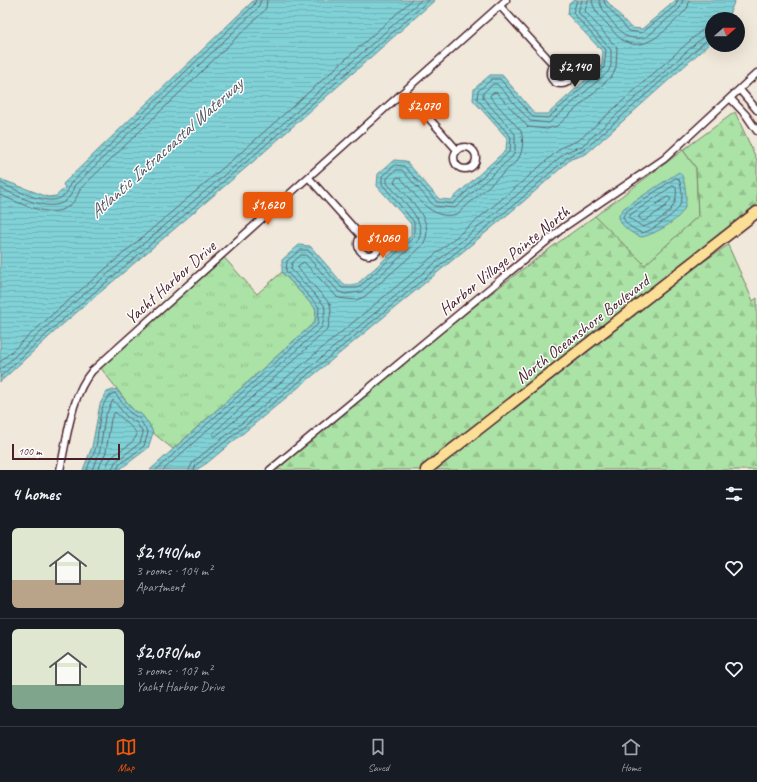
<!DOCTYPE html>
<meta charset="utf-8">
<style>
:root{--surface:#171b24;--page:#242831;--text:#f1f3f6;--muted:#9ea1a6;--line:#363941;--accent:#ea580c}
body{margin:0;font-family:Caveat,sans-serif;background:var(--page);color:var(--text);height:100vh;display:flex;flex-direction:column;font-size:15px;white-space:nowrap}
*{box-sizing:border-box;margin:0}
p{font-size:13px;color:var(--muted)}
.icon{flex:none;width:22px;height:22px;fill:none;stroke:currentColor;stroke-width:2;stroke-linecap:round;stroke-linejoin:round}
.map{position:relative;height:470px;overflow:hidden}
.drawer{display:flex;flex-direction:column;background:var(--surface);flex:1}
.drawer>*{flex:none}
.needle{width:26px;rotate:69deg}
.buttons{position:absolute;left:705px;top:12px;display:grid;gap:8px}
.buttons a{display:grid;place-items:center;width:40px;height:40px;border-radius:50%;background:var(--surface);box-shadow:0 4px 16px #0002;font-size:20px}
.scale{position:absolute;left:12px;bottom:10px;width:108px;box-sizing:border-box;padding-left:4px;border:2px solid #4a1f2b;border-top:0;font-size:11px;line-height:14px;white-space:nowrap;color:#4a1f2b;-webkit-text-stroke:3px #fff;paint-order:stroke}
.price{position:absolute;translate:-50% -34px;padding:0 9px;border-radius:4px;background:var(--accent);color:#fff;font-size:13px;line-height:26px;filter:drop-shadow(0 1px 2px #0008)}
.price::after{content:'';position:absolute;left:50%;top:24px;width:12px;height:9px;margin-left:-6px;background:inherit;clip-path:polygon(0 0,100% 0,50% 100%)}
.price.on{background:#222;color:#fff}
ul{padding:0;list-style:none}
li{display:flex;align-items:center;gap:12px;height:100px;padding:0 12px}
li+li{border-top:1px solid var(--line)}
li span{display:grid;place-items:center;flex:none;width:112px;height:80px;border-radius:6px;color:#555}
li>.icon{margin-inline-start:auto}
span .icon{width:48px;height:48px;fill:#fffc;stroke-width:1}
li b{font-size:17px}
h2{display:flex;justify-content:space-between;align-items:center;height:48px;padding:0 12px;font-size:17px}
.tabs{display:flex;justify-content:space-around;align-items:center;height:56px;border-top:1px solid var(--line);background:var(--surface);font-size:11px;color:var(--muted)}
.tabs a{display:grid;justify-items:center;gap:2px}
.tabs .on{color:var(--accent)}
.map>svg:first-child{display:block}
.grass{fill:#abe2a5;stroke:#7a8068}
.forest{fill:url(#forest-firs);stroke:#7a8068}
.park{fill:url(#park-tufts);stroke:#7a8068}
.water{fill:url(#water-rules);stroke:#6a8a92}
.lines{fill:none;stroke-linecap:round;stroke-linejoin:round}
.shore{stroke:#606770;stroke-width:1}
.street-casing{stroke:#4a1f2b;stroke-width:9}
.primary-casing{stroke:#4a1f2b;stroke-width:13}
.street{stroke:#fff;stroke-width:6}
.primary{stroke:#fbdf96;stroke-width:10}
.labels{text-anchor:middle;stroke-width:3;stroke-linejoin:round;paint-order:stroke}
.street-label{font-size:17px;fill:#4a1f2b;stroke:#fff}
.water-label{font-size:18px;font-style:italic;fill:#5a555f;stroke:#fff}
</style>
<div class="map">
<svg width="757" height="470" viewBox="0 0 757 470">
<defs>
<pattern id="forest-firs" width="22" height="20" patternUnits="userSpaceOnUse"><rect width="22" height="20" fill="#abe2a5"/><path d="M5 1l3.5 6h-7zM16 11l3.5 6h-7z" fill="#95c18e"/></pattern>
<pattern id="park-tufts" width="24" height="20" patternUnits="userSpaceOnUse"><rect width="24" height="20" fill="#abe2a5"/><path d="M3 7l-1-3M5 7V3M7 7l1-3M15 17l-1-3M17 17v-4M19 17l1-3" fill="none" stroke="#95c18e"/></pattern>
<pattern id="water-rules" width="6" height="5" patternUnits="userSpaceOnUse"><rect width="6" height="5" fill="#80d2d7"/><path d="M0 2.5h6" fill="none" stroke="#70b4b9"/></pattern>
</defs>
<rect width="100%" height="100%" fill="#f0e8da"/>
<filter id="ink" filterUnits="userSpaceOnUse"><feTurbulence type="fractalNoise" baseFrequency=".025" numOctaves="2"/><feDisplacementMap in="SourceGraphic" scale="8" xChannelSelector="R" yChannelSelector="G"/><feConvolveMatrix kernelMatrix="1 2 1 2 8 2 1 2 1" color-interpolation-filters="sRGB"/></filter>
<g filter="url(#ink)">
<path class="grass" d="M683,150L696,168L698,216L645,266L595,216Z"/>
<path class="forest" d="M735,112L757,160V204L680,269L420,470H275C380,384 484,294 595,216L645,265L698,216L696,168L683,150Z
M728,245L753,301L757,298V470H432L685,274Z"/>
<path class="park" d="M220,253L257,294L282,272L316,309L315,322L173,449L153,433L149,424L141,414L133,410L97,363Z"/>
<path class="water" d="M254,0H435L255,160L63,324L0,382V179L48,197L56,196L65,188L63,184Z
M574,0H606L631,28L642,29L676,0H735L727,19H712V41L709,44L586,154L571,159L524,201L207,463L196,470H150L315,322L316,309L282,272V260L299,245L310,246L344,285H356L411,236V224L377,186L378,174L394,160L406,161L439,199L451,200L506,150L507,138L473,100L474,89L490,75H502L535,114H548L602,65L603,52L568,15L569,4Z
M679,172C683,175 684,181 685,187C686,194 687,202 684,209C678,221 655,234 642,237C633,235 618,225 619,215L624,208Z
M116,389L133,410L141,414L149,424L153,433L148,448L119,470H83L92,447L100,404L107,392Z"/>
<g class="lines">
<path class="shore" d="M588,0L585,11L617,48L616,67L613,75L557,126L547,129L528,127L496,92L491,94L490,97L521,131C524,141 523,154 516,162L457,214C431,222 415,194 400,177H397L394,182C408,198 440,224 421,247L364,297L356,300L338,298L304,262L299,265L298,268L330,304L331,311L328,329L213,433V436H216L514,189L562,147L579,140L701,31L712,27
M592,0C593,11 602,18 609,26C613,31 618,38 624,41C647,54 669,26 684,12L688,7L689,0
M599,0C599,8 619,31 626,36C632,39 643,39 648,36L680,8L683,0
M604,0L605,4L629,31L642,33L676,5L678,0
M676,178L679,179C686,202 681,209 662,222C656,227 650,231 642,233C635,230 624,224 623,216L627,211Z
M0,183C18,190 63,217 70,184L254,5L256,0
M673,186L676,187C679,210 662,220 643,227L629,218V216Z
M0,188C21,197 65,223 74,186L258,8L261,0
M0,195C26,205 67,229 80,189L262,13L266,8L267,0
M668,197L671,199L666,206L646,220L643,221L639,218V216Z
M0,362L54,313L245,149L412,0
M0,370L57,317L249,154L421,0
M0,377L61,321L252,157L429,0
M87,470C89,462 94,455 96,447C99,433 98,397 115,393L130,413L139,418L148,433L144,446L119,465L117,470
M92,470L100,450L105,417L113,400L127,417L136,422L143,433L140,443L115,462L112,470
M98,470L106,452L111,419L115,412C120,417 134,428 137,434C132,450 107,451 106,470
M156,470L318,324L319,307L286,271L287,261L300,250H308L342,288H358L414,237V222L382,184V176L395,165L404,166L437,202L453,204L510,151L511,137L477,99L478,91L492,79H500L533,117L548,118L604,68L606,50L573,13L577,0
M163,470L322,327L325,310L324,305L291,269L292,263L301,255H306L339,292L345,294L361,292L416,243C433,224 398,197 387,183V178L396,170H402L434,206L455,208L512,157L515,151V134L483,98V93L493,84H497L530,121L549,123L608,72L611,66V50L578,12L582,0
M189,470L193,462L268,402L518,194L566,152L582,146L705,35L712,33
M194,470L196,465L271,405L522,198L569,156L584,150L708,39L712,38"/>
<defs>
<path id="street" d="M500,6L553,64
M550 73a11 11 0 1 1 22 0a11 11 0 1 1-22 0Z
M740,90L757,110
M405,91L457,150
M731,99L746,115L757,131
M454 158a11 11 0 1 1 22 0a11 11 0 1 1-22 0Z
M309,178L361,236
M358 244a11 11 0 1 1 22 0a11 11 0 1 1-22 0Z
M60,470C67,439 71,395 92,371L506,0
M270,470L564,227L664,159L757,73"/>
<path id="primary" d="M426,470L757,212"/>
</defs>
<use href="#street" class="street-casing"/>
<use href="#primary" class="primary-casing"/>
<use href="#street" class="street"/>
<use href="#primary" class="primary"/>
</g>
</g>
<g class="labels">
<g class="street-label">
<text transform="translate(504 260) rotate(-39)" y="6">Harbor Village Pointe North</text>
<text transform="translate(170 282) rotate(-42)" y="6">Yacht Harbor Drive</text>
<text transform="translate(582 329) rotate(-38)" y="6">North Oceanshore Boulevard</text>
</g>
<g class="water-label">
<text transform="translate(166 148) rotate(-42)" y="6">Atlantic Intracoastal Waterway</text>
</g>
</g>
</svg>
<div class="buttons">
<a><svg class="needle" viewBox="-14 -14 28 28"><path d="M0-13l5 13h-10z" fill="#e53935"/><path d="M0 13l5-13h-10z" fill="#9ea1a6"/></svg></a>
</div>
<div class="scale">100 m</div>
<b class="price on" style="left:575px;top:88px">$2,140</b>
<b class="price" style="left:424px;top:127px">$2,070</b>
<b class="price" style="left:268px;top:226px">$1,620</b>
<b class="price" style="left:383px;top:259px">$1,060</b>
</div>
<section class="drawer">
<h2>4 homes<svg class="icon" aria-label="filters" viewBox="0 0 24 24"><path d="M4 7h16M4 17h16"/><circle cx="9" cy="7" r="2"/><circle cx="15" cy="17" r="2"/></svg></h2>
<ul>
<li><span style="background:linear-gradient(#dfe7d0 65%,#b9a48a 0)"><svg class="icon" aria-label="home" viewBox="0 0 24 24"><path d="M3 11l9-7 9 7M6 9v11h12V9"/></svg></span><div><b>$2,140/mo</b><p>3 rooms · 104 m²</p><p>Apartment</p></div><svg class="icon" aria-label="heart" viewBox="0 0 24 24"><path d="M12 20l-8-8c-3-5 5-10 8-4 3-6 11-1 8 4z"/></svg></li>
<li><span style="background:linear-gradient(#dfe7d0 70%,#7fa58c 0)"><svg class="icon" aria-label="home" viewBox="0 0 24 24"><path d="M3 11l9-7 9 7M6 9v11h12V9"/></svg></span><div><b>$2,070/mo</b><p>3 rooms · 107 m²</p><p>Yacht Harbor Drive</p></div><svg class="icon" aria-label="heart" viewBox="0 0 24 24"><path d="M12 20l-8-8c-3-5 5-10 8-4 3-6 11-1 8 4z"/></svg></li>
</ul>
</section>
<nav class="tabs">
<a class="on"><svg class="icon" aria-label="map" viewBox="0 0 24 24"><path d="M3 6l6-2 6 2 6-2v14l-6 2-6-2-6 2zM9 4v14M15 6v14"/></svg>Map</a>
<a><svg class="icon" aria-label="saved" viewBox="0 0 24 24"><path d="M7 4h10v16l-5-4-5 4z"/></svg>Saved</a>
<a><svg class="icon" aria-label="home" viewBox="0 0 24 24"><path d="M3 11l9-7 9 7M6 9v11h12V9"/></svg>Home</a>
</nav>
